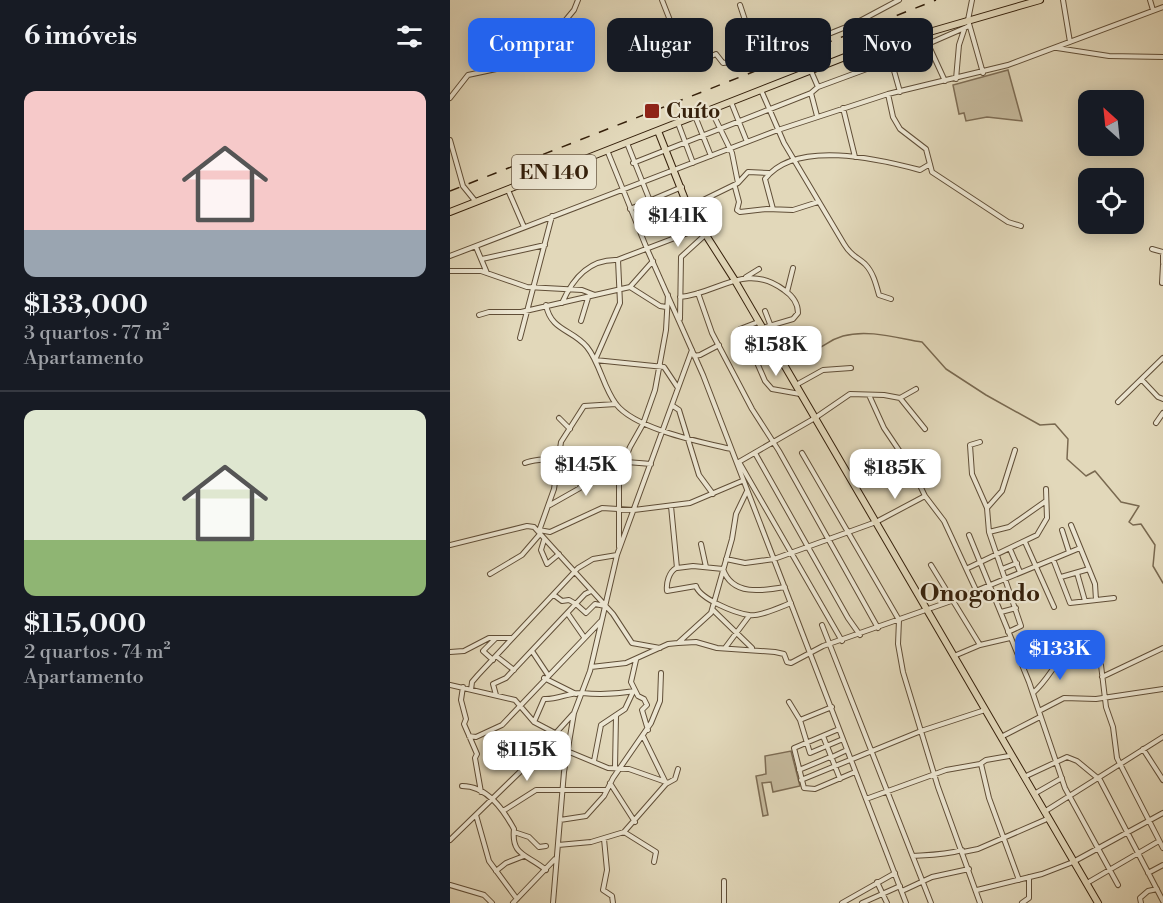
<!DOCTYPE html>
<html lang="pt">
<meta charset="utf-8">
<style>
:root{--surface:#171b24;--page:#242831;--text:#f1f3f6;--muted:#9ea1a6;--line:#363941;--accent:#2563eb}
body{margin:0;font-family:"Libre Bodoni",serif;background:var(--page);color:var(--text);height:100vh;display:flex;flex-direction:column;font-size:22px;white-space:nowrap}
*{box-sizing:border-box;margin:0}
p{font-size:20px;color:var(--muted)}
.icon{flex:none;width:33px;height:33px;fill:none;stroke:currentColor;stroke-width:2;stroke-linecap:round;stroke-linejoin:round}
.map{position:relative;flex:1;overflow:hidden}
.side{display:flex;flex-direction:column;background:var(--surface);width:450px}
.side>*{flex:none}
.banner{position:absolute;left:18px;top:18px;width:570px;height:54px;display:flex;gap:12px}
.needle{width:39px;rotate:333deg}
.fabs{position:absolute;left:628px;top:90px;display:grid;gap:12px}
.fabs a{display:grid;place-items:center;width:66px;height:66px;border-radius:12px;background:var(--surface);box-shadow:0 3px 15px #0003;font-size:30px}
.price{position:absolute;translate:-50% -51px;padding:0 14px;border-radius:12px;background:#fff;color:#222;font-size:20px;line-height:39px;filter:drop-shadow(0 2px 3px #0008)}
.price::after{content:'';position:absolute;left:50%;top:36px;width:18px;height:14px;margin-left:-9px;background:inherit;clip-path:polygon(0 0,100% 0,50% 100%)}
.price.current{background:var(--accent);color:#fff}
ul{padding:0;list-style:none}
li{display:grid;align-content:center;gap:12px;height:318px;padding:0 24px}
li+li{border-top:2px solid var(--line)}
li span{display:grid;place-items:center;height:186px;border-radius:12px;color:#555}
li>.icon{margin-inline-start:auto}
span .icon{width:108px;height:108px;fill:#fffc;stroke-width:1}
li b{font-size:26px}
h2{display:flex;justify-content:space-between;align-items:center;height:72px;padding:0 24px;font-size:26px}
.tag{padding:0 21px;border-radius:12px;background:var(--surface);box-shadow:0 3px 15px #0003;font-size:21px;line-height:54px}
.tag.current{background:var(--accent);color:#fff}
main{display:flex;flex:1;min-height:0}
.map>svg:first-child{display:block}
.green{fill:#c5b99c;stroke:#7d6c54;stroke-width:1.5}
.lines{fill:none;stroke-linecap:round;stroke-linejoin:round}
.stream{stroke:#796950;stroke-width:1.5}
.minor-casing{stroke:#604e37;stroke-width:6}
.major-casing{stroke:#35200b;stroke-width:8}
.minor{stroke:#ece6d2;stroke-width:4}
.major{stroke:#e2d8ba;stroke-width:6}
.rail{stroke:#35200b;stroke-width:1.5;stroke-dasharray:10 10;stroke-linecap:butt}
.poi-dot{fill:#8f2418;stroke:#ece6d2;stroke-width:2}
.labels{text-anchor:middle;stroke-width:4.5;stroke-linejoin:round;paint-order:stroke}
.shield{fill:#ece6d2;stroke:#6c5b47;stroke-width:1.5}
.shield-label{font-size:20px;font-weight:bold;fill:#35200b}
.poi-label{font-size:21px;font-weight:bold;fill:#35200b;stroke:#ece6d2;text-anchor:start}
.quarter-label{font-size:24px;font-weight:bold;fill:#35200b;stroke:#ece6d2}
</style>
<main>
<section class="side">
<h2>6 imóveis<svg class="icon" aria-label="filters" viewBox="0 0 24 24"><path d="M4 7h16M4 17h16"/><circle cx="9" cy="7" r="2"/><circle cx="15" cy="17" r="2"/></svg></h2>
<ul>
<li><span style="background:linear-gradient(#f6c9c9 75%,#9aa5b1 0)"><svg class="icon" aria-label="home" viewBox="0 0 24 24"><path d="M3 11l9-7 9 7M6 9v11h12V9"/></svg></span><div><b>$133,000</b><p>3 quartos · 77 m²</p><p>Apartamento</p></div></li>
<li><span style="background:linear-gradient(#dfe7d0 70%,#8fb573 0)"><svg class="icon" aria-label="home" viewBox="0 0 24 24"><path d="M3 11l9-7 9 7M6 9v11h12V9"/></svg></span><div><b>$115,000</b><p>2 quartos · 74 m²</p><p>Apartamento</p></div></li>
</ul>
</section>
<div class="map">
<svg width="713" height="903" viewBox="0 0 713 903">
<rect width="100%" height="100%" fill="#e2d8ba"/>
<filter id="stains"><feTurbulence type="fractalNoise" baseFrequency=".00333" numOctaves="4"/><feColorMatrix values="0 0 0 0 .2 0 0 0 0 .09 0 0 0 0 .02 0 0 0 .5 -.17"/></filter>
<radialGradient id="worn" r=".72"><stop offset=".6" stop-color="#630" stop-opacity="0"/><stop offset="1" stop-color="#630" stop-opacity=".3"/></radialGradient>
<path class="green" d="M558,70L572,121L537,117L516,121L514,113L509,114L503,85Z
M341,751L350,786L323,792L321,782L312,783L318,815L313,816L306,776L316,774L315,756Z"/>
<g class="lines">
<path class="stream" d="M342,342L346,349C378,352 369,343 393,336C418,329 447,338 472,342L496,369L536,395L590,425L605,424L618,439L617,459L636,476L645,471L671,502L689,506L679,522L683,525L691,524L705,545L703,566L713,583"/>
<defs>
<path id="minor" d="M212,0L238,66L266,54L273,63L304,59L351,45L406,23L449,0
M522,0L518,20L533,73
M613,0L620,42
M700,0L703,10
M290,5L295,20L292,29L304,59
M298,44L307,37L342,25L348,32L351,45
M478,44L495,81
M607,48L659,56L713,57
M400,55L407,72
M441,60L450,92
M361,71L368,87
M506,79L509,45L514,30
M311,90L334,143L394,244C401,256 406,256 415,264C423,272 426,284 429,295L441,299
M361,93L367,116
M438,94L443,117L450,129L476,149L482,172L558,222L571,226
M0,98L18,75L65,65L73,55L90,51L124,10L128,0
M281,102L297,142
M393,108L405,157
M245,116L261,156
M228,123L243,163
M0,140L13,186L26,202
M177,143L200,201
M157,150L197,249L253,375L456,903
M183,163L361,93L368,87L441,60L519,26
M288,183L298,172L319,173
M285,187L289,202L287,210L290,212L317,209L343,210L368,202
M58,190L74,227
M241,206L288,183L282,153L261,110
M180,209L232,187
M323,209L315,179C345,139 429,159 470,170L480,164
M220,216L228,236
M188,226L220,216L238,207
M26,247L37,273
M702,249L713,252
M713,255V263
M0,256L328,130L438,94L558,65L713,7
M32,259L95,245
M0,271H31L77,287L132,290L145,295L180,287L203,261
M296,277L309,269
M712,283L713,265
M180,287L210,306L216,307
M337,292L343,268
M248,293L262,333L302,409L329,451L428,628
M230,297C268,294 295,261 334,290C343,296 348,303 348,313L343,319L312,328
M112,303C123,278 139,259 167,260L251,228
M96,305C101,331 122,329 137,347C150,363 153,387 166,404C185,429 251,442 281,449
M315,311L320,324
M29,315L39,312H71L145,295
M230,319L231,257L255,235
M131,321L138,298
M290,329L308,322
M70,338L102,216
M322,346L305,358L315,381L322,389L350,394
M244,356L250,355L269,345
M145,360L170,303L168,260
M145,360L214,367L228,388
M692,380L708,397L713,399
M346,385L373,370L401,368
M419,395L434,428L463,471L475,496L494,521L526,590
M450,398L466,389
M668,402L713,358
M223,406L229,410L249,475L263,494
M109,418L120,429
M706,423L713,413
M530,442L520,445L522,474L537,508L539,532L571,626L558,632
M305,453L398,618L410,635
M352,453L449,620L448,644L453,672L488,787L530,903
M289,462L392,641
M75,463C95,454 176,462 201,464
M287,463L365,418L400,394L434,395L450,398L475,429
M100,505L130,488L137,461
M221,506L227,568L243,566L273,569C282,596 312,591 335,587
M537,508L552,491L565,450
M621,525L645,584L646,600
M89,530L100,532L152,508L184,510L240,503L292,481
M612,530L619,552
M89,531L104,489L111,442L134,406L166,404
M539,532L559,527L596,501
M519,535L579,682L615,788L668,885
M94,540L91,550L97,564L109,554
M575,542L604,607
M251,544L256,567
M0,545L77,526L84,527L163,614L182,643L210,648
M169,547V474L180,447L193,424L205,390L216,330L218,295
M560,549L570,572
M276,559L295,563L324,559L426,522L475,496
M603,559L620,603L664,598
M481,565L530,645
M226,568C219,572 216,583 217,591L246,586C250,599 285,613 299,615C310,617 330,607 341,603
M518,568L587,535L597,518L596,489
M552,569L567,563
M627,573L635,601
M40,574L72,555L90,534
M611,577L639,569
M104,595L112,601L119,600L126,604
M126,604L136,613L145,604L155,606
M263,610L302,648
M551,612L566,608
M118,614L134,637
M372,625L481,903
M228,643L246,642L267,648L325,652L334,654L337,662L341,663L373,646L504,600L630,548
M275,648L299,616
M82,651L98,675
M0,652L14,651L39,638H61
M46,656L64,670
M504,656L530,645L560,638
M43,660L33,651L45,639
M186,660L181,682L188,696L194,699L197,705L192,710L198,730
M651,665L656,707L663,727L667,758L713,848
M141,667L176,663L218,644L228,643L261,613L282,539L286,514L297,491
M652,677L713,648
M94,678L126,694
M0,685L65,700L84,722L105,733L117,745
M13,687L11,700L16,719L14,724L27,754L25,758L31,792
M21,690L22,682L28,675L128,568L143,559L167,555
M583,693C599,679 604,663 619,650
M46,695L43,684L56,678L135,594L141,591
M339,702L350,720L360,753L393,739
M589,711L614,698L646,699L713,689
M350,720L382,707
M84,722L94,699C107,700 120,692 132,693C150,695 167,694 185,691
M389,729L344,748L354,788L365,789L405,772
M19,736L26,737L52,725L151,621
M193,736L215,781
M373,736L390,779
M551,737L590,717
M693,749L713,780
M117,751L158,768L179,769L216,782
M380,758L397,750
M144,761L151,725L175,709L183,692
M531,764L539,798L569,880
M165,768L166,716
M349,770L380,757
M574,777L617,757L627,761L650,780L713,901
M351,780L471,731L535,710
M160,783L185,822
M12,786C37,786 53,809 64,829C61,856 77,854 96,870
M584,794L612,778
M416,799L496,770L530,764L536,760L559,756
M53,811L86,790H157
M594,812L713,737
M26,815L39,861L67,899
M110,820L136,816L154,796L163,778L201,723L210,701L211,673
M64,832L79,837L89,847L96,846
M174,832L206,852L204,862
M154,839L157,870L153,890L162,896L163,903
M0,840L77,765L123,714
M108,845L141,842L174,832L216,784L225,779L228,769
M513,852L528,849L597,819
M463,856C480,855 495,855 512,850
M46,871L56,863L74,856
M698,873L713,865
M427,882L437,903
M637,883L709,841
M0,885L34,895L42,903
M527,890L592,874L623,862L713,813
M452,891L482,877L519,869
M63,903L105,859
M103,903L114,772L124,713L140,671L167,555L242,350
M274,903V881
M392,903L445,873
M412,903L450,886
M572,903L579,898V877
M691,903L690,898L698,891L707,889"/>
<path id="major" d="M208,131L238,207L284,279L648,903
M0,212L400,55L590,0"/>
</defs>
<use href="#minor" class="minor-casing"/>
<use href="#major" class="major-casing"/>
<use href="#minor" class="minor"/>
<use href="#major" class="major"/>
<path class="rail" d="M0,191L486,0"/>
</g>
<rect class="poi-dot" x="194" y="103" width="16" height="16" rx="3"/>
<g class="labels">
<rect class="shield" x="62" y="155" width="84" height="34" rx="4.5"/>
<g class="shield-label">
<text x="104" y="179">EN 140</text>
</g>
<g class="poi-label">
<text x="216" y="118">Cuíto</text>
</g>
<g class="quarter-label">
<text x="530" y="601">Onogondo</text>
</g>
</g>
<rect width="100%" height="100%" filter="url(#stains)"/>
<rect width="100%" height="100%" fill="url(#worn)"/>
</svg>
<div class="fabs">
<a><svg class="needle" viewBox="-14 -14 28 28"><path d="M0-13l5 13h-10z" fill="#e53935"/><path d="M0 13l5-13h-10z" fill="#9ea1a6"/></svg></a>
<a><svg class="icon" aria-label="locate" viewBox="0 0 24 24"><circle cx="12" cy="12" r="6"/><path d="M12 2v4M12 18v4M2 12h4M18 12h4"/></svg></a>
</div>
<b class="price" style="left:228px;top:248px">$141K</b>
<b class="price" style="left:326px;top:377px">$158K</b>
<b class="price" style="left:136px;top:497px">$145K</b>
<b class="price" style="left:445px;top:500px">$185K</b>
<b class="price current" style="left:610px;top:681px">$133K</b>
<b class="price" style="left:77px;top:782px">$115K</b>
<div class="banner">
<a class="tag current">Comprar</a>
<a class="tag">Alugar</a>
<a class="tag">Filtros</a>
<a class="tag">Novo</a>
</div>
</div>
</main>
